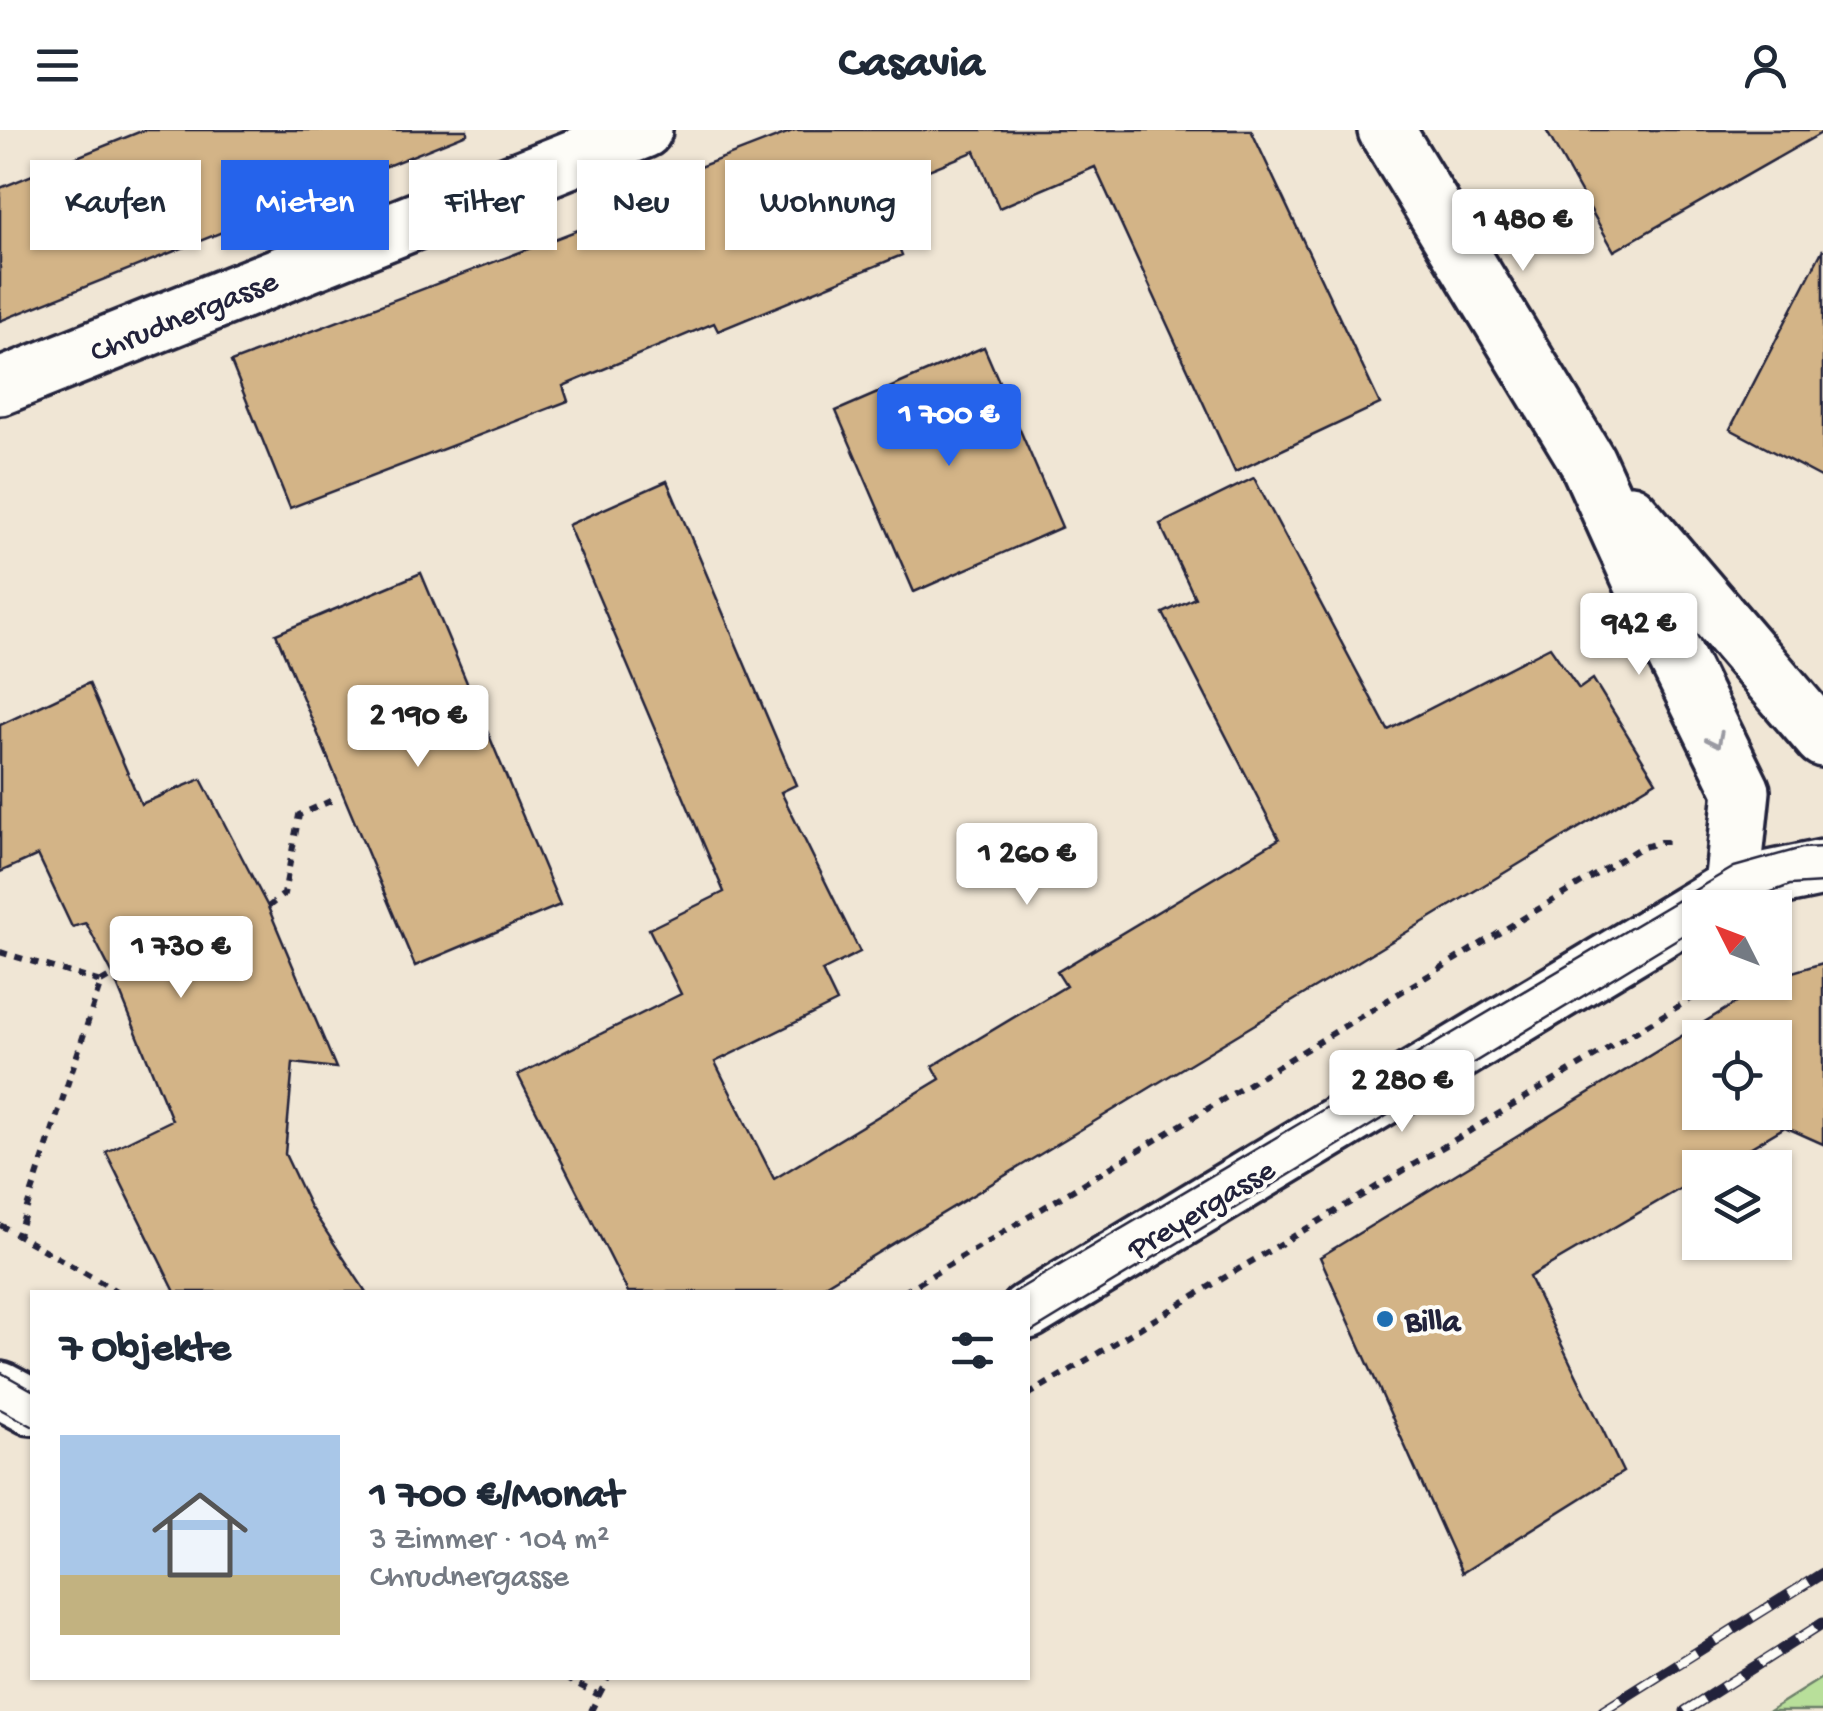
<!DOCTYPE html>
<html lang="de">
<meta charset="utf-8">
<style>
:root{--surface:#fff;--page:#f2f2f3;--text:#1f2937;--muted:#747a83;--accent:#2563eb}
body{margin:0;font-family:"Gochi Hand",sans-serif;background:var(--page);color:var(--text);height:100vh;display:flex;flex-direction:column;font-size:38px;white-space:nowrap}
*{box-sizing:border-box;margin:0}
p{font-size:32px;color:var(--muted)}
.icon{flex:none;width:55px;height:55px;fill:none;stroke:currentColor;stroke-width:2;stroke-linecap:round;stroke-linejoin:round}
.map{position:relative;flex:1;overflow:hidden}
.details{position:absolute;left:30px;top:1160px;width:1000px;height:390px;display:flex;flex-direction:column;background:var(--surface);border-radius:0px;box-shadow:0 2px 8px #0004}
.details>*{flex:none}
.top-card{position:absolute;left:30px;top:30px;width:1000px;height:90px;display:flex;gap:20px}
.needle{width:65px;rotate:312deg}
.fabs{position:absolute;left:1682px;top:760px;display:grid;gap:20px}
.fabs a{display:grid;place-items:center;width:110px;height:110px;border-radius:0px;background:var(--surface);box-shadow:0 2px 8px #0004;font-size:50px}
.price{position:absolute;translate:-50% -85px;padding:0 22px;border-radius:10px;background:#fff;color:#222;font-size:32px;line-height:65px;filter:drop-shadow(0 2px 5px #0008)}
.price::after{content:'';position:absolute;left:50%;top:60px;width:30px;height:22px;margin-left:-15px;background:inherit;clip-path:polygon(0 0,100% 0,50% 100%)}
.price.current{background:var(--accent);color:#fff}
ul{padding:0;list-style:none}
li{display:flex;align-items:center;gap:30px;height:250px;padding:0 30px}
li span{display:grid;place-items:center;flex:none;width:280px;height:200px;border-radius:0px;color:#555}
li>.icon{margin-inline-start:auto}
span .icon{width:120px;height:120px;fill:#fffc;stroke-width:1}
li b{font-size:42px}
h2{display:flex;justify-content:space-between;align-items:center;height:120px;padding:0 30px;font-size:42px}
.chip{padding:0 35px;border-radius:0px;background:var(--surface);box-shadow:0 2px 8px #0004;font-size:35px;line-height:90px}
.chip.current{background:var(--accent);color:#fff}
header{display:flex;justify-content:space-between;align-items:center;height:130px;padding:0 30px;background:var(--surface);font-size:45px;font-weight:800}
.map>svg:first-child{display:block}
.green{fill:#b8df9a;stroke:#6d806a;stroke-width:2.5}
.building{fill:#d3b487;stroke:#22223b;stroke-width:2.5;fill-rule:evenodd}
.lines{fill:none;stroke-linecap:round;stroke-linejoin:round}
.minor-casing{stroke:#22223b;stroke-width:62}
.secondary-casing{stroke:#22223b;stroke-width:62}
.path{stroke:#22223b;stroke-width:6;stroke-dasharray:8 8;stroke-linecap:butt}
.minor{stroke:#fdfcf7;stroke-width:55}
.secondary{stroke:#fdfcf7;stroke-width:55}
.tram{stroke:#22223b;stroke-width:2.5}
.rail-casing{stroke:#22223b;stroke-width:11}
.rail{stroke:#fdfcf7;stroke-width:8;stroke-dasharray:22;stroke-linecap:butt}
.oneway{stroke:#9a9aa2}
.poi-dot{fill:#1f6fb2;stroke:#fdfcf7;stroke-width:4}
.labels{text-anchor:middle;stroke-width:8;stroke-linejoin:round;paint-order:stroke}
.street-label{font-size:32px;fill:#22223b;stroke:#fdfcf7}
.poi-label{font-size:32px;font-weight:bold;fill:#22223b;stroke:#fdfcf7;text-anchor:start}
</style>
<header><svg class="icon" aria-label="menu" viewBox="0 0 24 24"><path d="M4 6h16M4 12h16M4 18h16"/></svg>Casavia<svg class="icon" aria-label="person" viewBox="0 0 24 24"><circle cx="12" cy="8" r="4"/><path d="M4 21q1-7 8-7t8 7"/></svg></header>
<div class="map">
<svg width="1823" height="1581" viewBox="0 0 1823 1581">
<rect width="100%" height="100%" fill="#f0e6d5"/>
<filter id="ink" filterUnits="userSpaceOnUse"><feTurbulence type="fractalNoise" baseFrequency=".01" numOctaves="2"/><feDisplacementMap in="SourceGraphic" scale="20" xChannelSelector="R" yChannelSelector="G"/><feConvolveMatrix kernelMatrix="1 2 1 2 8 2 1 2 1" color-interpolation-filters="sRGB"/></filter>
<g filter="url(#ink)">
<path class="green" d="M1823,1547V1581H1769Z"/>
<path class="building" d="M144,0H467V4L0,191V58Z
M795,0H1251L1380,274L1235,342L1095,37L999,78L975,21L877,61L902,125L718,201L714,193L563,256L568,271L290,378L231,232L665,67L658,53Z
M1546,0H1823V2L1614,121Z
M1823,119V348L1730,299Z
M984,217L1062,397L914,462L836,281Z
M1254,348L1388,600L1550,517L1579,559L1593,549L1656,651L813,1162H628L518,945L681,864L649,799L724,762L568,395L667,351L796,655L781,662L860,822L822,841L837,872L715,932L774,1049L940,949L933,936L1066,856L1057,842L1279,709L1163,483L1195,468L1160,394Z
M421,443L560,775L415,836L276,504Z
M89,553L141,674L201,649L268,777L336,938L293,933L285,1024L310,1077L366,1162H175L106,1022L172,990L113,845L86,793L72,797L38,725L0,742V595Z
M1823,833V1014L1785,997L1716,1038H1700V1047L1529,1147L1623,1342L1462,1443L1320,1127L1770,852H1775L1782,845ZM1700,908H1775V982H1700Z"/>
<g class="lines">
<defs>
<path id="minor" d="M1386,0L1587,331L1673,521L1742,661L1732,757
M0,257L644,0
M1630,383L1823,609"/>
<path id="secondary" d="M1028,1181L1732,757L1823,738
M0,1260L32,1277"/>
</defs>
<use href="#minor" class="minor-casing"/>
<use href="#secondary" class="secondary-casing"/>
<path class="path" d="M268,777L284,764L299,685L337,668
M0,822L101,852L18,1105
M101,852L113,845
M0,1095L118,1162
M904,1162L1638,719L1660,712H1673
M1028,1265L1719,852
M565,1548L599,1565L591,1581
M599,1565L608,1548"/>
<use href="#minor" class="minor"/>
<use href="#secondary" class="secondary"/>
<path class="tram" d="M1730,778L1790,755L1823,753
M1014,1162L1734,737L1802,718L1823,717
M1028,1204L1700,795
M0,1242L32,1260
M0,1279L32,1296"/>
<defs>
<path id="rail" d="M1603,1581L1823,1443
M1685,1581L1823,1493"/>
</defs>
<use href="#rail" class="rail-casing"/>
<use href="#rail" class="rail"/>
</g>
<defs><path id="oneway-chevron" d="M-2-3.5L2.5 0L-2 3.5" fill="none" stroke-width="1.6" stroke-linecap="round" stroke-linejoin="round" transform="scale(2.5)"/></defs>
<use class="oneway" href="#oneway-chevron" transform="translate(1716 610) rotate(64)"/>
</g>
<circle class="poi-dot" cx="1385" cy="1189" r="10"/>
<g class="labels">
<g class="street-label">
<text transform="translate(183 184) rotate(-22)" y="11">Chrudnergasse</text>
<text transform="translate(1200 1077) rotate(-31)" y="11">Preyergasse</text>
</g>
<g class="poi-label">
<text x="1405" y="1200">Billa</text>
</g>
</g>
</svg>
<div class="fabs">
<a><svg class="needle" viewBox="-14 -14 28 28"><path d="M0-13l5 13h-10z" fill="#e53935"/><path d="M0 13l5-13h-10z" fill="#747a83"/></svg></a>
<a><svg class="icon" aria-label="locate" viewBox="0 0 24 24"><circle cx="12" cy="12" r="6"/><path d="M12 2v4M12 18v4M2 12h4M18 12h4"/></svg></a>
<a><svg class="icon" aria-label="layers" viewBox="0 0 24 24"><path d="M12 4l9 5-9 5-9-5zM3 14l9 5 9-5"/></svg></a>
</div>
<b class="price" style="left:1523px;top:144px">1 480 €</b>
<b class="price current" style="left:949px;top:339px">1 700 €</b>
<b class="price" style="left:1639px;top:548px">942 €</b>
<b class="price" style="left:418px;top:640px">2 190 €</b>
<b class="price" style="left:1027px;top:778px">1 260 €</b>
<b class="price" style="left:181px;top:871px">1 730 €</b>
<b class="price" style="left:1402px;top:1005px">2 280 €</b>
<div class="top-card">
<a class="chip">Kaufen</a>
<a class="chip current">Mieten</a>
<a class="chip">Filter</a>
<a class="chip">Neu</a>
<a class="chip">Wohnung</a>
</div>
<section class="details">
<h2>7 Objekte<svg class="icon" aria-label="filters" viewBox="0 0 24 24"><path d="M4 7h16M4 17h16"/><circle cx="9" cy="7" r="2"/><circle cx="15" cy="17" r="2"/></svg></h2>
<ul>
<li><span style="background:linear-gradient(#a9c7e8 70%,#c2b280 0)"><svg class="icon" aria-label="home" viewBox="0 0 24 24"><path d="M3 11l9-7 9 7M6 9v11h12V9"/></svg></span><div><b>1 700 €/Monat</b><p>3 Zimmer · 104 m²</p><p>Chrudnergasse</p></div></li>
</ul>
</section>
</div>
